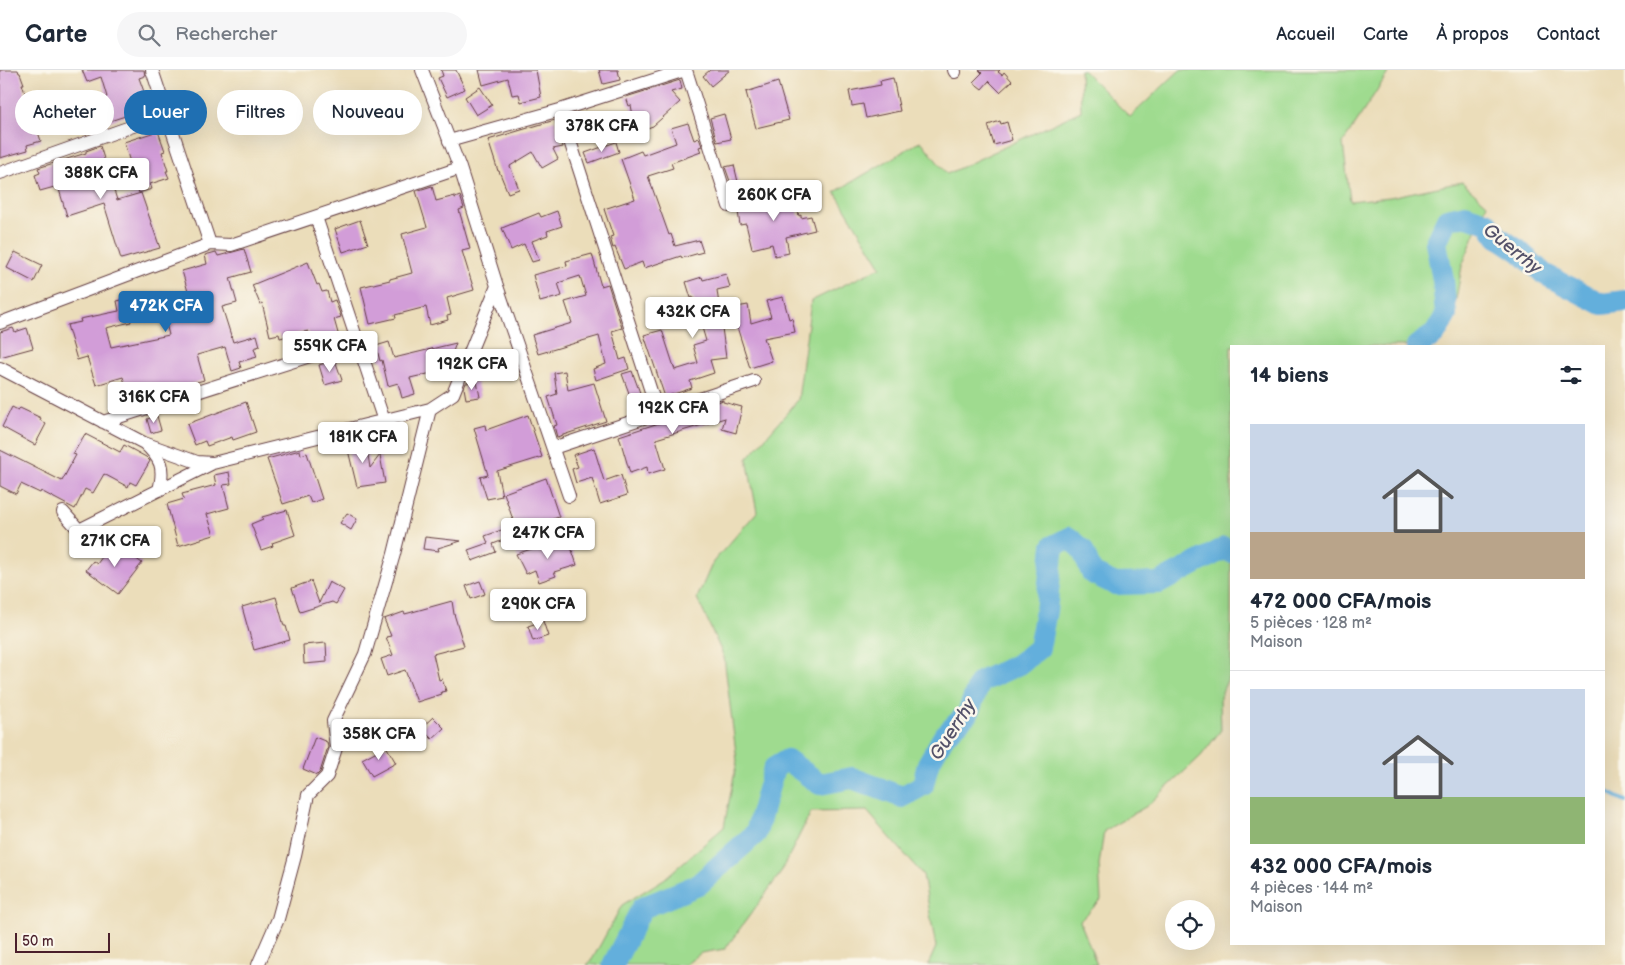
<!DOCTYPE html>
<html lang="fr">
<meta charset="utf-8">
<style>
:root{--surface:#fff;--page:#f6f6f7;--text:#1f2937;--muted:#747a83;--line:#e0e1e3;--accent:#1f6fb2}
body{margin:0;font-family:"Balsamiq Sans",sans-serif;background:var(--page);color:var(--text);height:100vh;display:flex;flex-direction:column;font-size:19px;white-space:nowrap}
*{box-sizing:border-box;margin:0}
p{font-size:16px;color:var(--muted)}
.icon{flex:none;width:28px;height:28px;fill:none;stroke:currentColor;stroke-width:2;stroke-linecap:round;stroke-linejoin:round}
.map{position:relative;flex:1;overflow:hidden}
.sheet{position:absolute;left:1230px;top:275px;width:375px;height:600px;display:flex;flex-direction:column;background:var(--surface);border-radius:0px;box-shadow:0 5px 20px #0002}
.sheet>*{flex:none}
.banner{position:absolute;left:15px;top:20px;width:475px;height:45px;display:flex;gap:10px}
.controls{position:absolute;left:1165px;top:830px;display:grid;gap:10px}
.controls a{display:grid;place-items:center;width:50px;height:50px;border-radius:50%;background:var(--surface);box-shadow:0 5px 20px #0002;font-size:25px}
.scale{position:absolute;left:15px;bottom:12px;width:95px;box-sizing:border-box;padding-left:5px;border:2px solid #4a1f2b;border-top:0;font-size:14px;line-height:18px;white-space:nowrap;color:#4a1f2b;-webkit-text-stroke:4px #fbf7ec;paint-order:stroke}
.price{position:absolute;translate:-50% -42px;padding:0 11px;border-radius:5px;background:#fff;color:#222;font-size:16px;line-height:32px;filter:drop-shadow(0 1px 2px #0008)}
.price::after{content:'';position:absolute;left:50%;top:30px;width:15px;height:11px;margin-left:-8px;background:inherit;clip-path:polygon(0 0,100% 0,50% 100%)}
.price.on{background:var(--accent);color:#fff}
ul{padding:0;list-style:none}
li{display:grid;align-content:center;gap:10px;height:265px;padding:0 20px}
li+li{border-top:1px solid var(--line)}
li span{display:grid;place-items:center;height:155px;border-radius:0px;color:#555}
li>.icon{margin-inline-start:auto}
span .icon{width:90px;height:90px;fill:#fffc;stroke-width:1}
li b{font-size:21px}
h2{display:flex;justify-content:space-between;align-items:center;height:60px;padding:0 20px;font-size:21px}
.tag{padding:0 18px;border-radius:22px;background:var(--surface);box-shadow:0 5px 20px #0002;font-size:18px;line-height:45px}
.tag.on{background:var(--accent);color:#fff}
header{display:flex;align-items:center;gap:30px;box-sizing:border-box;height:70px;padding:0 25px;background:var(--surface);border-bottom:1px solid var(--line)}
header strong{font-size:24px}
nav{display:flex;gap:28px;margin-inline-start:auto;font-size:18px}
.search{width:350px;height:45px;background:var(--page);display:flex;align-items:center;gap:12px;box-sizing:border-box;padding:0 18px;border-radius:28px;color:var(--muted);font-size:19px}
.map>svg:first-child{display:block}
.green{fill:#9fdb8f;stroke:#747d5d}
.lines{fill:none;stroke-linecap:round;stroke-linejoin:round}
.stream{stroke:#63afdc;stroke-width:4}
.river{stroke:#63afdc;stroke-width:22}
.building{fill:#d29dd8;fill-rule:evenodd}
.street-casing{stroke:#623c40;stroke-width:14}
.street{stroke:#fff;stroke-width:12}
.labels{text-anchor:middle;stroke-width:5;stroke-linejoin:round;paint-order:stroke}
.water-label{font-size:19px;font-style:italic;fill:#535169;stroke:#fbf7ec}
</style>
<header>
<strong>Carte</strong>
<div class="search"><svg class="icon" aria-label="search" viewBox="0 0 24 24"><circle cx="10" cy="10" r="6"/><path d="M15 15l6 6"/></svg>Rechercher</div>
<nav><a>Accueil</a><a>Carte</a><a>À propos</a><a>Contact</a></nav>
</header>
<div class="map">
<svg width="1625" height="895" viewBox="0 0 1625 895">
<rect width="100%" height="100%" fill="#fbf7ec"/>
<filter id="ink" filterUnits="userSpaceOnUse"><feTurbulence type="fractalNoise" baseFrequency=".02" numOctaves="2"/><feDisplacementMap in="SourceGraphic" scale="10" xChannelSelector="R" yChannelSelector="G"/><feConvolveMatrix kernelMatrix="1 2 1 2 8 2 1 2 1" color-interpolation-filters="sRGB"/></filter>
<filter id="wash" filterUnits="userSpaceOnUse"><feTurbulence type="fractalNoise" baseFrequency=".0096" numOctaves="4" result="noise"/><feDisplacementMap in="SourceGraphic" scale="20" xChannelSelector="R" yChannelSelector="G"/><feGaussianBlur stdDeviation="1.12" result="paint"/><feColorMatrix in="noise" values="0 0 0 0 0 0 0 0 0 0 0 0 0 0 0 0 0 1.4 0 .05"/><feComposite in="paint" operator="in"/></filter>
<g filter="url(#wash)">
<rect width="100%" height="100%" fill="#ebddba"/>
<path class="green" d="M1080,0H1083L1130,47L1180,0H1390L1343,73L1350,131L1390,127L1462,112L1487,134L1462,196L1453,246L1443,269L1433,276H1231V601L1220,627L1221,660L1201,686L1147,736L1104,761L1099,795L1101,830L1080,851L1097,895H928L936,877L923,805L867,741L811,742L780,804L725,879L701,883L685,895H587L593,888L622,835L664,809L724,757L737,691L724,587L697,528L713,492L757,442L747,389L798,330L811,231L881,197L835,122L921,71L947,104L1081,41Z"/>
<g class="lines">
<path class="stream" d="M1604,720L1625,731"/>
<path class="river" d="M1417,276L1435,264L1446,245L1443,210L1436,172L1447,149L1465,145L1488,153L1498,167L1519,181L1544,204L1602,234L1625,231
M613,895L642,838L698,815L756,763L774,698L787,690L820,714L852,708L902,727L923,715L928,694L944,666L968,643L980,612L1019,594L1039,578L1046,541L1053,476L1069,468L1082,479L1092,503L1115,514L1159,513L1225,478L1231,482"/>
</g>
<g id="blocks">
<path class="building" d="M0,0H18L19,3H20L24,14H22L41,71L27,75L28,80L0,88Z
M82,0H144L145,6L139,8L150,38L79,61L72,38L107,27L101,7L87,12Z
M441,0H456L465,19L447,27L438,8L443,6Z
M479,0H536L541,27L521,32L519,24L512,25L508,8L483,15Z
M599,0H618L620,10L603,14Z
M710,0H730L711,16L703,6Z
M979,0H1000L998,2L1002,5L1004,2L1012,11L1000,22L989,11L982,19L973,12L982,3Z
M893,8L900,41L866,48L863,34L852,36L849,21L881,15L880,11Z
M680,10L682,19L671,22L680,32L653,56L636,62L631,35L629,36L626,27Z
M778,12L789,50L756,58L746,22Z
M480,17L492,35L476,45L465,27Z
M724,44L731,69L717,72L710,48Z
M555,50L563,77L553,79L558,89L542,98L533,82L510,96L519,119L508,123L499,101H498L488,70Z
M1000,51L1001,54L1007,52L1012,70L994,75L988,55Z
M688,53L694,70L699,68L702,76L699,77L701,82L671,93L673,98L648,106L669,165L671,164L675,176L699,170L703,182L682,188L681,186L644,198L642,192L624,199L615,177L613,178L610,167L613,166L604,139L635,129L621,89L641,81L643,85L676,73L671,58Z
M158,61L165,81L162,82L168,101H166L169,108L150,114L152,119L139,123L124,72Z
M616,72L619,82L589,93L585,83Z
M100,76L117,130L141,123L160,178L121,189L104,134L67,146L58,116L40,121L35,105L40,103L38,98L86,83V81Z
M734,95L738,112L731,114L725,97Z
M432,116L436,131L455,126V128L460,126L464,138L459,140L470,179L462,181L474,220L447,228L451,245L447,246L448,250L430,255L426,237L395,245L396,248L370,254L361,217L390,210V209L412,203L402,164L427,157L416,121Z
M793,119L799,146L801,145V148L811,146L815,160L786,167L789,183L775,186L772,174L752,179L746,154L740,155L737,135L782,126L781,121Z
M557,141L562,156L547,161L548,165L532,171L539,190L532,192L524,174L511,180L502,158L539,143L541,147Z
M360,150L368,174L343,182L335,159Z
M244,179L251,202L230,208L237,233L222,237L233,272L257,265L260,276L254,278L257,287L239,292L241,298L232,301L225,277L197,285L204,310L166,321L165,320L159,321L158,319L129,327L123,307L96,315L87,287L77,290L67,255L81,252L80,249L119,241L117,231L135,227L137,235L160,229L162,239L191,232L182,201L207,194L205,185L216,182L218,186ZM162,239L169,265L111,277L106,258L131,252L130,248Z
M15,182L42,195L34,212L7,198Z
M592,184L601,216L608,214L622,258L612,261L620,290L626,288L629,299L596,310L593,299L606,294L599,266L538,284L532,265L572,253L565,232L586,226L580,206L558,213L562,226L540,232L533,205L567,196L566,191Z
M308,192L317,215L319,214L322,222L327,221L330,232L335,230L341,247L334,249L339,267L312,275L308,261L280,268L279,264L270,266L262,233L260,234L252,215Z
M726,204L730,217L717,220L726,288L710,290L714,303L690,311L692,318L665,327L644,265L662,260L675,300L698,293L693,275L706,271L693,227L691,228L686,212L702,207L703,210Z
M783,227L789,249L792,248L795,262L764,268L772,291L750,298L731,238L748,235L751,253L771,247L766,231Z
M13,258L15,262L27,258L33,278L0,287V262Z
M389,272L394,288L456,273L444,307L432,303L410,308L415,324L402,328L398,313L388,316L382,290L380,291L376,276Z
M508,287L513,301L492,308L487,294Z
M335,290L342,310L325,315L319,295Z
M565,301L568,320L594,313L606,351L557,367L554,356L557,355L548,327L557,324L554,303Z
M632,301L643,331L633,334L622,304Z
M477,312L480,327L466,329L464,318L466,313Z
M723,330V332L742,337L736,363L722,359L725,348L656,369L665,399L648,404L647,397L630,403L619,366L668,350L669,354L690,347L689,343Z
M246,332L256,362L233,370L232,367L207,376L205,371L195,375L187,354Z
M12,337L18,340L20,338L41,348L40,350L46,354L35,375L2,357Z
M528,345L542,387L497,401L502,426L487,429L480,407L488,405L474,358L485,355L486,360Z
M157,346L161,360L151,363L147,349Z
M85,364L120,382L124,375L146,387L150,391L136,415L130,412L128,417L104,404L93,423L85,419L75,439L41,421L40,423L21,414L16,424L0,416V380L62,411L76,385L73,384Z
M359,365L362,379L367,378L370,398L380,385L385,413L357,417L348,380H344L342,369Z
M594,378L604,411L621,405L627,425L600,434L592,408L576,413L572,399L578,397L573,385Z
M300,380L301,385L307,383L322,429L311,433L308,426L283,434L267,389Z
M229,402L231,414L223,415L229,438L207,444L214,465L178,476L167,434L184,429L182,424L216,415L214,405Z
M546,408L559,447L550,450L551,452L493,474L496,482L472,491L468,480L488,473L485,466L507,458L506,456L514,453L504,423Z
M287,440L295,465L272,473L273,476L261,480L251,454L263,449L262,447Z
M347,443L357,449L351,460L340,453Z
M425,467L461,471L438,478L439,481L423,479Z
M562,469L565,476L570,474L577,495L554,502L556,506L539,512L535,500L526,504L516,484Z
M113,472L142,493L118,524L86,500L93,491L97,494Z
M311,511L319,533L329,512L344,520L336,534L332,532L300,542L292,518Z
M480,511L485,524L471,529L466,516Z
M276,527L284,556H286L290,570L254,580L242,537Z
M452,531L454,544L464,576L433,584L439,610L442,609L446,621L441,622L442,624L417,632L405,600L387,606L381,589L393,585L386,567L391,566L384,549L404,542L405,544Z
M543,551L548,566L533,571L528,556Z
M326,573L327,592L304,594L303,575Z
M433,647L444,658L432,669L421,658Z
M315,667L327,672L328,677L320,702L317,705L303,699Z
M386,676L396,693L372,706L362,689Z"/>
</g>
</g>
<g filter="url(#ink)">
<use href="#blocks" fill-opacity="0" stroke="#623c40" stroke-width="1"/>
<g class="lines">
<defs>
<path id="street" d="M152,0L210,174
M422,0L460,98L497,216L569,426
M686,0L729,136
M954,0L955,2
M560,40L658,343
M449,71L560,40L685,0
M0,103L167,44
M316,147L384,351
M0,253L210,174L231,175L460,98
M0,298L144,373C161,389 165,397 159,420
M103,352L357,271
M144,373L197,392L213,393L430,339
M553,378L754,311
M63,442L79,460L211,394
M258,895L278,849L295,786L308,725L327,706L336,678L333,651L365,584L394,484L430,339L453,324L497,216"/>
</defs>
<use href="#street" class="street-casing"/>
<use href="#street" class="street"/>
</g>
</g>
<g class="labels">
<g class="water-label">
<text transform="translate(1513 178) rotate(39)" y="7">Guerrhy</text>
<text transform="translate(952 659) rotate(-57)" y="7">Guerrhy</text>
</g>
</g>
</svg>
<div class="controls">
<a><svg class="icon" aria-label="locate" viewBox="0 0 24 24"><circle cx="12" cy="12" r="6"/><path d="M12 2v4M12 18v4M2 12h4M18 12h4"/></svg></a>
</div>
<div class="scale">50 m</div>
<b class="price" style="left:602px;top:83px">378K CFA</b>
<b class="price" style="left:101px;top:130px">388K CFA</b>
<b class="price" style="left:774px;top:152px">260K CFA</b>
<b class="price on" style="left:166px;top:263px">472K CFA</b>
<b class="price" style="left:693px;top:269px">432K CFA</b>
<b class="price" style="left:330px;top:303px">559K CFA</b>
<b class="price" style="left:472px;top:321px">192K CFA</b>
<b class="price" style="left:154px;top:354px">316K CFA</b>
<b class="price" style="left:673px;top:365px">192K CFA</b>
<b class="price" style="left:363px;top:394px">181K CFA</b>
<b class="price" style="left:548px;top:490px">247K CFA</b>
<b class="price" style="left:115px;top:498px">271K CFA</b>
<b class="price" style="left:538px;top:561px">290K CFA</b>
<b class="price" style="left:379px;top:691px">358K CFA</b>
<div class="banner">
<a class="tag">Acheter</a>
<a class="tag on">Louer</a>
<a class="tag">Filtres</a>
<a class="tag">Nouveau</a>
</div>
<section class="sheet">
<h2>14 biens<svg class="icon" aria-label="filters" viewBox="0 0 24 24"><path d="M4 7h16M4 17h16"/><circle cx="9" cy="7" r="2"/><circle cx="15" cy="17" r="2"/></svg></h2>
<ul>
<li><span style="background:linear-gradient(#c9d6e8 70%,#b9a48a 0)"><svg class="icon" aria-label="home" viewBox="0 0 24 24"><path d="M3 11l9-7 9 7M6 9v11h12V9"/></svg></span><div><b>472 000 CFA/mois</b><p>5 pièces · 128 m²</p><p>Maison</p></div></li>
<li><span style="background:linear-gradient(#c9d6e8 70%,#8fb573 0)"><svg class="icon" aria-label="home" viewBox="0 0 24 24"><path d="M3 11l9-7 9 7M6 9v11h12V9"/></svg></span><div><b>432 000 CFA/mois</b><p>4 pièces · 144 m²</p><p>Maison</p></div></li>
</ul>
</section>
</div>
